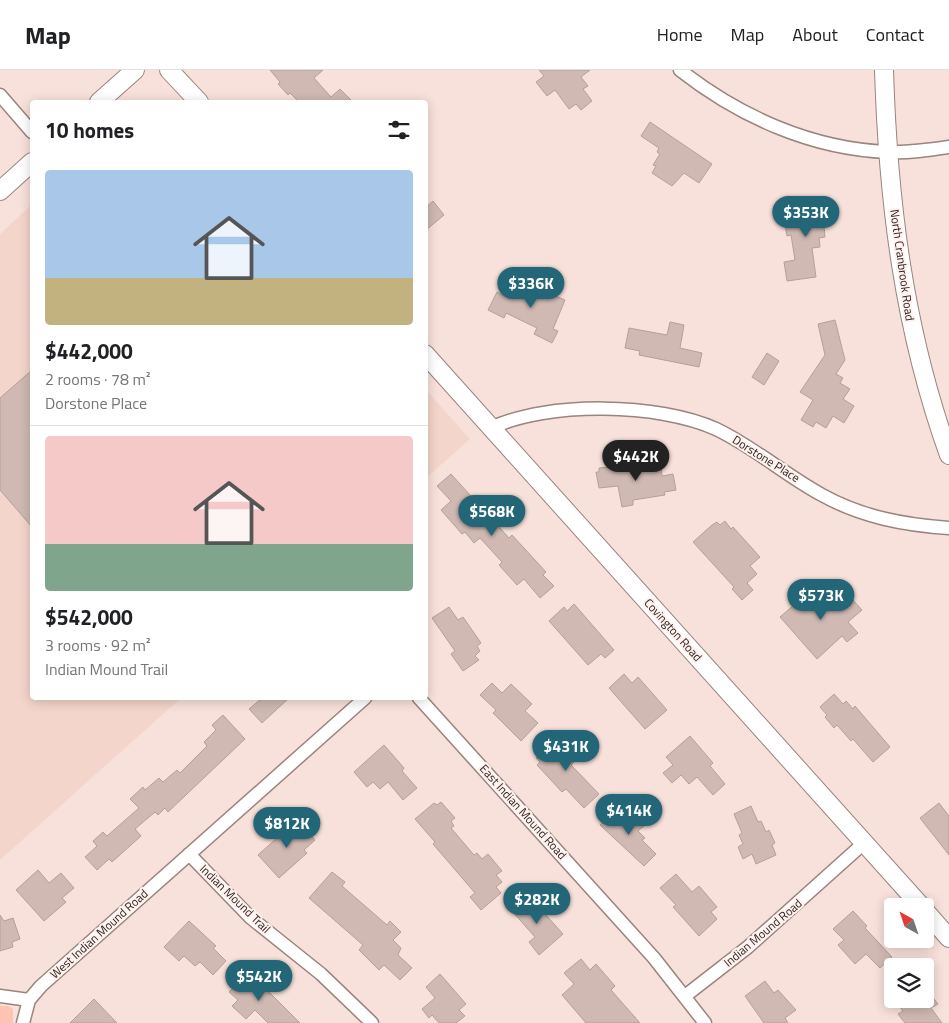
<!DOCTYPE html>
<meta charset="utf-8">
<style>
:root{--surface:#fff;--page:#f6f6f6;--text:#202124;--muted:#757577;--line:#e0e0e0;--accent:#267}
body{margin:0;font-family:"Titillium Web",sans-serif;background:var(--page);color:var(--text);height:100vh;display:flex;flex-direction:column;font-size:19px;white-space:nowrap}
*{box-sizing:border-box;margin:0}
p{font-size:16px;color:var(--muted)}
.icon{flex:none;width:28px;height:28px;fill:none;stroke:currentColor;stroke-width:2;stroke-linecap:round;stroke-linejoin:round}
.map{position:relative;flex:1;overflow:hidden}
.sheet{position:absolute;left:30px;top:30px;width:398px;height:600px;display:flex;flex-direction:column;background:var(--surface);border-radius:5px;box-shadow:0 2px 12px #0003}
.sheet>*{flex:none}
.needle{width:32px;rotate:320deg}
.fabs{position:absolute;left:884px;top:828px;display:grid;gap:10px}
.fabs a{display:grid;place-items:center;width:50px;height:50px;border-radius:5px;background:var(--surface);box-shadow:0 2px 12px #0003;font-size:25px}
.price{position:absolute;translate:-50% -42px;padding:0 11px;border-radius:18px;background:var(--accent);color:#fff;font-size:16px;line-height:32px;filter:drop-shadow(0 1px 2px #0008)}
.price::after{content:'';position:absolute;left:50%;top:30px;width:15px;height:11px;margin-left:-8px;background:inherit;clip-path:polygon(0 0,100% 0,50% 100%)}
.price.selected{background:#222;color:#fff}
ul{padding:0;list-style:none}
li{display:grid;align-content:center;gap:10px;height:265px;padding:0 15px}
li+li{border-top:1px solid var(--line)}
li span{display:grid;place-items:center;height:155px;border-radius:5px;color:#555}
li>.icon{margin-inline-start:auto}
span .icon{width:90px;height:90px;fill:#fffc;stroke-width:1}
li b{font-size:21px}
h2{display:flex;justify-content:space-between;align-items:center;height:60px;padding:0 15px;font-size:21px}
header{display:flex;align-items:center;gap:30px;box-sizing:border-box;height:70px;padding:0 25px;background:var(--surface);border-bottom:1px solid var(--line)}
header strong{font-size:24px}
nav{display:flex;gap:28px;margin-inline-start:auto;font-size:18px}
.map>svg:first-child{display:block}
.built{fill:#f4d5cb}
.grass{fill:url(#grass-tufts)}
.building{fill:#cfb9b2;stroke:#b5a099}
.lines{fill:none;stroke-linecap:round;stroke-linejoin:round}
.street-casing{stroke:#99847e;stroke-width:15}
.secondary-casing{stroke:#99847e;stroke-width:20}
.street{stroke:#fff;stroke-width:12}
.secondary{stroke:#fff;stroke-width:18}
.labels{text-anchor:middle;stroke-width:4;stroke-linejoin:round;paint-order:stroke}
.street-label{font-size:12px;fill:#2d2422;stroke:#fff1ec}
</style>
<header>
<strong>Map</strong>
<nav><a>Home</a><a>Map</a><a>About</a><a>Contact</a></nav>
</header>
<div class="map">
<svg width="949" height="953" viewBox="0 0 949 953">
<defs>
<pattern id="grass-tufts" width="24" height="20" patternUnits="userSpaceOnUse" patternTransform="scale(1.25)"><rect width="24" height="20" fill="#fdc4b2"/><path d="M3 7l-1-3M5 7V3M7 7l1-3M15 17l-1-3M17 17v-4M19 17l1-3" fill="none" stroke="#d9a899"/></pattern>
</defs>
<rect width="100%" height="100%" fill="#f8e1da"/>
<path class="built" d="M32,134V628H181L0,790V164Z
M425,319L470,369L425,409Z"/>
<path class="grass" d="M0,936H8L13,939V953H0Z"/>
<path class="building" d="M270,0H323L314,8L331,27L340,19L353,32H299L290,23L288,25L278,14L280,12Z
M539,0H590L581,7L588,16L583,19L592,31L581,40L576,34L569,39L555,20L547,26L536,12L544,6Z
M650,52L712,94L699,113L684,103L672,116L652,103L656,96L653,95L660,84L657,82L659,78L641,66Z
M825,127L827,146L823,147L825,167L819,168L820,177L812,178L816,207L787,211L784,192L795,190L791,165L787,166L784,149L803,146L801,131Z
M433,131L444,145L425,161V138Z
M522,212L565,230L553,259L558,261L552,273L534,264L537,258L506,243L504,248L488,240L497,222L510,229Z
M835,250L845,290L836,304L843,308L840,313L850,319L843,329L854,336L844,353L833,346L826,358L816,352L813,357L801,350L813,330L800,322L825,285L818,254Z
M670,252L684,255L680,278L702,283L699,297L639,285L640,281L625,278L629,258L667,265Z
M767,283L779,291L764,315L752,307Z
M32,300V457L0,420V328Z
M644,393L645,399L661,396L662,406L673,404L676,420L664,422L665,425L633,430V435L622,437L618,416L599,418L596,402H599V398Z
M451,404L509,468L512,465L546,502L543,505L554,516L540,528L524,509L517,515L499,495L502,492L480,468L474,473L465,462L462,464L441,440L451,431L437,416Z
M725,451L731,459L733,457L760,487L750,496L757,504L747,513L753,520L742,530L732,519L734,517L693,472L712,455L717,452L720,455Z
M816,516L838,540L851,528L862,540L848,552L858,563L847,572L842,566L817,589L780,547Z
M574,534L614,580L605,588L601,584L588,595L549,551L564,537L567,541Z
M449,537L458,550L463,547L481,573L477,576L480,581L475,586L479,590L463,601L451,584L455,581L432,548Z
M624,604L632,613L638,607L667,640L645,659L609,618Z
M492,613L502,623L511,614L532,634L525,641L538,653L521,671L493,643L496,640L480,625Z
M834,624L843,634L846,631L853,639L855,636L890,677L873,692L853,669L851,671L837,655L834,658L825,647L827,645L820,637Z
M262,628H289L262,653L249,639Z
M223,645L245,669L168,742L165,738L158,745L155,742L135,759L141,766L112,792L109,789L97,800L85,787L97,776L93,771L103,762L107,766L139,738L130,729L143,717L145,720L159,708L163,712L177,700L180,703L207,676L204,672L216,660L212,655Z
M690,666L713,693L710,696L725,714L713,725L697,707L689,714L681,705L672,713L663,703L673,695L666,687Z
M558,668L569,681L573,678L580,686L571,695L599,724L584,738L566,719L562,722L537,695L540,692L536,688Z
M384,675L404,698L402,701L417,718L403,730L388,712L380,719L373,712L367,717L354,702Z
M441,732L455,748L451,751L454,756L451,758L474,785L477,783L482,789L488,784L502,801L496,805L502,812L496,817L501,823L481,840L470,827L475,823L433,774L435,772L415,749L434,733L437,735Z
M939,733L949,746V785L920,748Z
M751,736L758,752L761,751L766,762L769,760L775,773L772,775L776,785L756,794L752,784L743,789L738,777L743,774L739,765L742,763L734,744Z
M616,739L628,752L634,746L644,756L638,761L645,768L642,770L656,784L644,796L600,755Z
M297,750L315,770L304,780L307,783L279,808L258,785Z
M38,800L49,813L61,803L74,818L62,828L66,832L44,851L16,820Z
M332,802L345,812L342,816L387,855L390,851L401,862L393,870L401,878L398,885L412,898L400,910L384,895L379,900L359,880L363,875L309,828Z
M676,804L692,822L699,816L717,837L711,842L717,849L699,866L673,837L676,835L660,818Z
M529,826L563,864L539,885L529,872L535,867L512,841Z
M853,841L867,856L865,858L892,887L880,898L866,884L855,894L838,875L844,870L833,859Z
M0,845L4,851L13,848L20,869L12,872L13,877L0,881Z
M189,851L216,876L213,878L226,891L213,905L200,892L195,896L184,886L179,891L164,877Z
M581,889L590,900L596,894L615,916L611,920L640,953H586L562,925L574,914L564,903Z
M248,902L271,924L300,953H268L255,940L246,949L232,936L238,930L229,922Z
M440,904L466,934L459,940L465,946L456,953H439L432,945L429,948L422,939L435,928L426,917Z
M765,911L774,923L778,920L796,940L785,948L788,953H764L745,926Z
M930,924L938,934L931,938L942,953H905L898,944L903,941L894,929H925Z
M94,929L117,953H70Z"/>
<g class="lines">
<defs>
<path id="street" d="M680,0C740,47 812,79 888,82C909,83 929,80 949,77
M0,25L32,62
M491,358C548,331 659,333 716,359C754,377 785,405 822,425C862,447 904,455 949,458
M419,628L654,888L705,953
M189,784L251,848L321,904L372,953
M0,926L29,930
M685,926L748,877L864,773
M23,953L29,930L41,916L365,628"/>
<path id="secondary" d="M169,0L199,32
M884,0C888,132 904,260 949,385
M99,32L135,0
M0,121L32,92
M425,284L921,836
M925,841L949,868"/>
</defs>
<use href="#street" class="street-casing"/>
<use href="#secondary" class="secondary-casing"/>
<use href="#street" class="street"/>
<use href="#secondary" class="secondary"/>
</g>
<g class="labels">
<g class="street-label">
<text transform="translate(902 195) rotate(82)" y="4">North Cranbrook Road</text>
<text transform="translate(766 389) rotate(32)" y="4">Dorstone Place</text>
<text transform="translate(673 560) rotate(48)" y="4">Covington Road</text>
<text transform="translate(523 742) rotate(48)" y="4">East Indian Mound Road</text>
<text transform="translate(235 829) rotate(44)" y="4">Indian Mound Trail</text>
<text transform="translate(763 863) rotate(-40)" y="4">Indian Mound Road</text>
<text transform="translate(99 864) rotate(-42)" y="4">West Indian Mound Road</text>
</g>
</g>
</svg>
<div class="fabs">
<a><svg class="needle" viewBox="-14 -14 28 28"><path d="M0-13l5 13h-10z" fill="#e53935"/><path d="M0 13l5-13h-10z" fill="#757577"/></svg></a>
<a><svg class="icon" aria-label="layers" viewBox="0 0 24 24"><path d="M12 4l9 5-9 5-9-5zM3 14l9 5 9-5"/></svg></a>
</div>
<b class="price" style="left:806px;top:168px">$353K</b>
<b class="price" style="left:531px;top:239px">$336K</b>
<b class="price selected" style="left:636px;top:412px">$442K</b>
<b class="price" style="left:492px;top:467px">$568K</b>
<b class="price" style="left:821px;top:551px">$573K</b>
<b class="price" style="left:566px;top:702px">$431K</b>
<b class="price" style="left:629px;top:766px">$414K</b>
<b class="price" style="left:287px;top:779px">$812K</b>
<b class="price" style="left:537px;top:855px">$282K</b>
<b class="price" style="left:259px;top:932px">$542K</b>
<section class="sheet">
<h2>10 homes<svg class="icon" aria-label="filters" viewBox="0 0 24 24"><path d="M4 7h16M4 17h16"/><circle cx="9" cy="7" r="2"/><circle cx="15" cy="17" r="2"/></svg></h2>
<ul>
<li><span style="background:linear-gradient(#a9c7e8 70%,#c2b280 0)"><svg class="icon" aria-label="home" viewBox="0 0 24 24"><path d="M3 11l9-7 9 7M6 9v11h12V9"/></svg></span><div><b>$442,000</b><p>2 rooms · 78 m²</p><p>Dorstone Place</p></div></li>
<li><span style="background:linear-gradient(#f6c9c9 70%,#7fa58c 0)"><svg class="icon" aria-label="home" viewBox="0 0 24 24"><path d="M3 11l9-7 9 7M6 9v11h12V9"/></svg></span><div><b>$542,000</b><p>3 rooms · 92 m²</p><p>Indian Mound Trail</p></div></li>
</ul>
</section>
</div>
